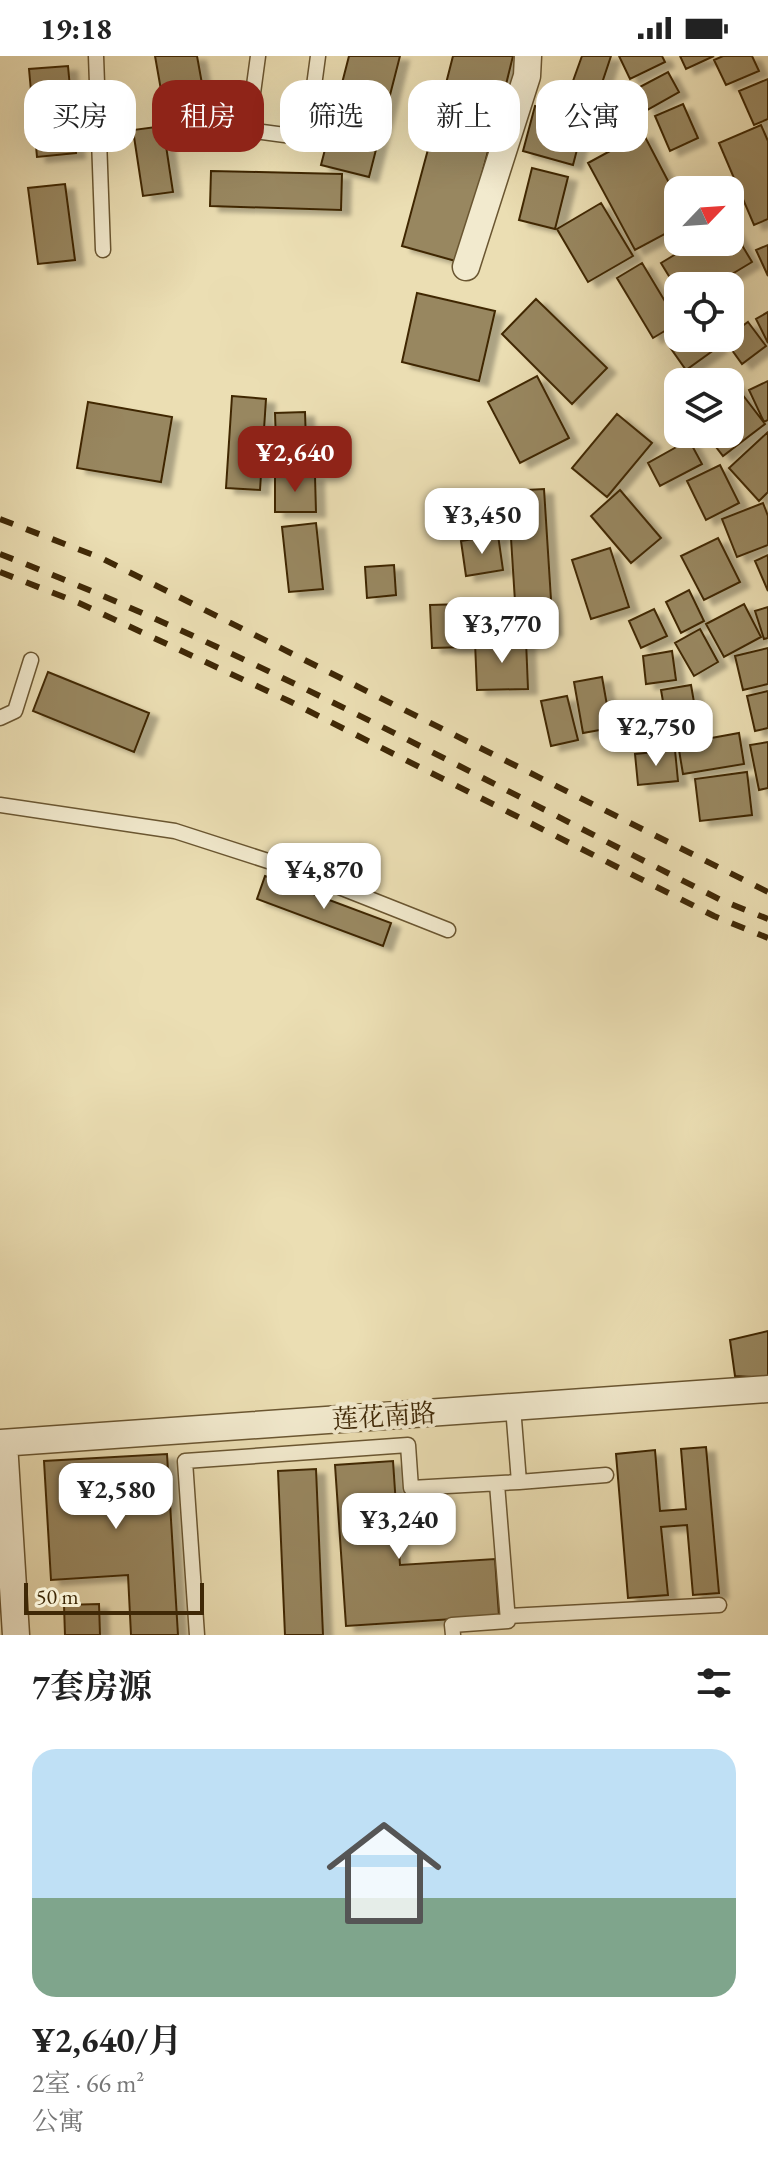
<!DOCTYPE html>
<html lang="zh">
<meta charset="utf-8">
<style>
:root{--surface:#fff;--page:#f2f2f2;--text:#222;--muted:#767676;--line:#e0e0e0;--accent:#8f2418}
body{margin:0;font-family:"EB Garamond","Noto Serif SC",serif;background:var(--page);color:var(--text);height:100vh;display:flex;flex-direction:column;font-size:30px;white-space:nowrap}
*{box-sizing:border-box;margin:0}
p{font-size:26px;color:var(--muted)}
.icon{flex:none;width:44px;height:44px;fill:none;stroke:currentColor;stroke-width:2;stroke-linecap:round;stroke-linejoin:round}
.map{position:relative;height:1579px;overflow:hidden}
.sheet{display:flex;flex-direction:column;background:var(--surface);flex:1}
.sheet>*{flex:none}
.guide{position:absolute;left:24px;top:24px;width:720px;height:72px;display:flex;gap:16px}
.needle{width:52px;rotate:65deg}
.controls{position:absolute;left:664px;top:120px;display:grid;gap:16px}
.controls a{display:grid;place-items:center;width:80px;height:80px;border-radius:16px;background:var(--surface);box-shadow:0 8px 32px #0002;font-size:40px}
.scale{position:absolute;left:24px;bottom:20px;width:180px;box-sizing:border-box;padding-left:8px;border:4px solid #3f2806;border-top:0;font-size:22px;line-height:28px;white-space:nowrap;color:#3f2806;-webkit-text-stroke:6px #f2eace;paint-order:stroke}
.price{position:absolute;translate:-50% -68px;padding:0 18px;border-radius:16px;background:#fff;color:#222;font-size:26px;line-height:52px;filter:drop-shadow(0 2px 4px #0008)}
.price::after{content:'';position:absolute;left:50%;top:48px;width:24px;height:18px;margin-left:-12px;background:inherit;clip-path:polygon(0 0,100% 0,50% 100%)}
.price.on{background:var(--accent);color:#fff}
ul{padding:0;list-style:none}
li{display:grid;align-content:center;gap:16px;height:424px;padding:0 32px}
li+li{border-top:2px solid var(--line)}
li span{display:grid;place-items:center;height:248px;border-radius:24px;color:#555}
li>.icon{margin-inline-start:auto}
span .icon{width:144px;height:144px;fill:#fffc;stroke-width:1}
li b{font-size:34px}
h2{display:flex;justify-content:space-between;align-items:center;height:96px;padding:0 32px;font-size:34px}
.chip{padding:0 28px;border-radius:24px;background:var(--surface);box-shadow:0 8px 32px #0002;font-size:28px;line-height:72px}
.chip.on{background:var(--accent);color:#fff}
.status{display:flex;justify-content:space-between;align-items:center;height:56px;padding:0 40px;background:var(--surface);direction:ltr}
.status svg{height:22px;fill:currentColor}
.map>svg:first-child{display:block}
.building{fill:#988760;stroke:#3f2806;stroke-width:2;filter:url(#shadow)}
.lines{fill:none;stroke-linecap:round;stroke-linejoin:round}
.lane-casing{stroke:#6a5631;stroke-width:17}
.street-casing{stroke:#6a5631;stroke-width:29}
.lane{stroke:#f2eace;stroke-width:14}
.street{stroke:#f2eace;stroke-width:26}
.rail{stroke:#3f2806;stroke-width:6;stroke-dasharray:14 14;stroke-linecap:butt}
.labels{text-anchor:middle;stroke-width:8;stroke-linejoin:round;paint-order:stroke}
.street-label{font-size:26px;fill:#3f2806;stroke:#f2eace}
</style>
<div class="status"><b>19:18</b><svg viewBox="0 0 49 12"><path d="M0 12V9h3v3zM5 12V6h3v6zM10 12V3h3v9zM15 12V0h3v12zM26 1h20v11H26zM47 4h2v5h-2z"/></svg></div>
<div class="map">
<svg width="768" height="1579" viewBox="0 0 768 1579">
<defs>
<filter id="shadow"><feDropShadow dx="9" dy="5" stdDeviation="2" flood-color="#0004"/></filter>
</defs>
<rect width="100%" height="100%" fill="#ebdeb3"/>
<filter id="stains"><feTurbulence type="fractalNoise" baseFrequency=".0025" numOctaves="4"/><feColorMatrix values="0 0 0 0 .2 0 0 0 0 .09 0 0 0 0 .02 0 0 0 .5 -.17"/></filter>
<radialGradient id="worn" r=".72"><stop offset=".6" stop-color="#630" stop-opacity="0"/><stop offset="1" stop-color="#630" stop-opacity=".3"/></radialGradient>
<path class="building" d="M155,0H197L208,61L167,68Z
M349,0H400L369,121L321,109Z
M453,0H513L498,61L441,47Z
M582,0H611L600,33L573,25Z
M619,0H662L665,6L630,23Z
M680,0H714L686,13Z
M723,0H752L759,15L726,29L714,4Z
M68,10L76,97L37,101L29,13Z
M668,16L679,36L647,54L636,33Z
M768,23V63L754,69L739,35Z
M683,48L698,82L670,95L655,60Z
M535,50L585,63L573,109L523,95Z
M437,60L493,76L459,206L402,190Z
M761,69L768,85V163L754,169L719,87Z
M163,70L173,136L143,140L133,74Z
M643,77L678,144V171L635,194L588,107Z
M532,112L568,121L555,173L519,164Z
M211,115L342,118L341,154L210,150Z
M65,128L75,204L38,208L28,132Z
M601,147L633,200L588,226L557,173Z
M730,169L752,206L712,230H678V235L661,207L696,186H730Z
M768,189V220L756,194Z
M642,207L678,267L653,282L617,222Z
M417,237L495,255L479,325L402,306Z
M536,243L607,312L572,348L502,278Z
M768,256V287L756,263Z
M748,266L766,290L742,308L724,283L730,282V279Z
M678,279V282H711L718,291L686,314L667,287Z
M537,320L569,382L520,407L488,346Z
M732,325L765,368L723,400L706,378H730V327Z
M768,325V364L764,366L749,334Z
M232,340L266,343L260,434L226,432Z
M88,346L172,361L161,426L77,412Z
M305,356L307,415L277,416L275,357Z
M617,358L652,387L607,441L572,412Z
M768,376V436L759,445L729,412Z
M689,384L702,408L660,430L648,407Z
M720,409L739,447L706,464L687,425Z
M275,420H315L316,456H275Z
M544,433L553,575L517,577L508,435Z
M620,434L661,482L631,507L591,460Z
M763,447L768,460V489L737,501L722,463Z
M316,467L323,533L289,536L282,471Z
M498,479L503,514L466,520L461,485Z
M718,482L740,526L704,544L681,500Z
M610,492L629,551L591,563L572,504Z
M768,499V535L755,505Z
M394,509L396,539L367,542L365,511Z
M689,534L704,565L681,577L666,546Z
M464,548L466,591L432,592L430,549Z
M744,548L761,581L724,601L706,568Z
M768,551V582L764,583L755,555Z
M654,553L667,580L641,592L629,565Z
M700,573L718,606L694,620L675,587Z
M526,584L528,633L477,634L475,586Z
M768,592V628L743,634L735,600Z
M672,595L676,624L646,628L643,600Z
M48,616L149,657L134,696L33,655Z
M602,621L611,672L583,677L574,626Z
M691,629L699,675L669,680L661,634Z
M768,635V672L755,675L747,640Z
M567,640L578,684L551,690L541,645Z
M739,677L744,708L683,718L678,688Z
M768,686V732L759,734L750,689Z
M675,694L678,725L638,729L635,698Z
M747,716L752,759L700,765L695,723Z
M265,820L391,867L383,890L257,843Z
M768,1275V1322L735,1320L730,1284Z
M706,1391L719,1537L693,1539L687,1469L661,1471L668,1539L628,1542L616,1398L655,1394L660,1455L686,1453L681,1393Z
M167,1398L178,1579H131L128,1519L51,1524L44,1405Z
M393,1405L400,1509L495,1503L499,1560L346,1570L335,1409Z
M316,1413L323,1579H285L278,1415Z
M99,1548L100,1579H65L64,1549Z"/>
<g class="lines">
<defs>
<path id="lane" d="M96,0L103,194
M258,0L248,74L307,82L318,0
M0,662L15,655L31,604
M0,749L175,775L299,815L448,874
M519,1426L606,1419
M508,1560L719,1549
M197,1579L185,1405L408,1389L411,1432L519,1426L513,1351
M453,1579L452,1569L508,1565L497,1428"/>
<path id="street" d="M466,211L527,20L528,0
M0,1387L768,1333
M4,1387L16,1579"/>
</defs>
<use href="#lane" class="lane-casing"/>
<use href="#street" class="street-casing"/>
<use href="#lane" class="lane"/>
<use href="#street" class="street"/>
<path class="rail" d="M0,463L101,502L768,836
M0,498C248,594 483,724 721,844L768,863
M0,516L79,547L289,645L714,860L768,882"/>
</g>
<g class="labels">
<g class="street-label">
<text transform="translate(384 1360) rotate(-4)" y="9">莲花南路</text>
</g>
</g>
<rect width="100%" height="100%" filter="url(#stains)"/>
<rect width="100%" height="100%" fill="url(#worn)"/>
</svg>
<div class="controls">
<a><svg class="needle" viewBox="-14 -14 28 28"><path d="M0-13l5 13h-10z" fill="#e53935"/><path d="M0 13l5-13h-10z" fill="#767676"/></svg></a>
<a><svg class="icon" aria-label="locate" viewBox="0 0 24 24"><circle cx="12" cy="12" r="6"/><path d="M12 2v4M12 18v4M2 12h4M18 12h4"/></svg></a>
<a><svg class="icon" aria-label="layers" viewBox="0 0 24 24"><path d="M12 4l9 5-9 5-9-5zM3 14l9 5 9-5"/></svg></a>
</div>
<div class="scale">50 m</div>
<b class="price on" style="left:295px;top:438px">¥2,640</b>
<b class="price" style="left:482px;top:500px">¥3,450</b>
<b class="price" style="left:502px;top:609px">¥3,770</b>
<b class="price" style="left:656px;top:712px">¥2,750</b>
<b class="price" style="left:324px;top:855px">¥4,870</b>
<b class="price" style="left:116px;top:1475px">¥2,580</b>
<b class="price" style="left:399px;top:1505px">¥3,240</b>
<div class="guide">
<a class="chip">买房</a>
<a class="chip on">租房</a>
<a class="chip">筛选</a>
<a class="chip">新上</a>
<a class="chip">公寓</a>
</div>
</div>
<section class="sheet">
<h2>7套房源<svg class="icon" aria-label="filters" viewBox="0 0 24 24"><path d="M4 7h16M4 17h16"/><circle cx="9" cy="7" r="2"/><circle cx="15" cy="17" r="2"/></svg></h2>
<ul>
<li><span style="background:linear-gradient(#bfe0f5 60%,#7fa58c 0)"><svg class="icon" aria-label="home" viewBox="0 0 24 24"><path d="M3 11l9-7 9 7M6 9v11h12V9"/></svg></span><div><b>¥2,640/月</b><p>2室 · 66 m²</p><p>公寓</p></div></li>
</ul>
</section>
